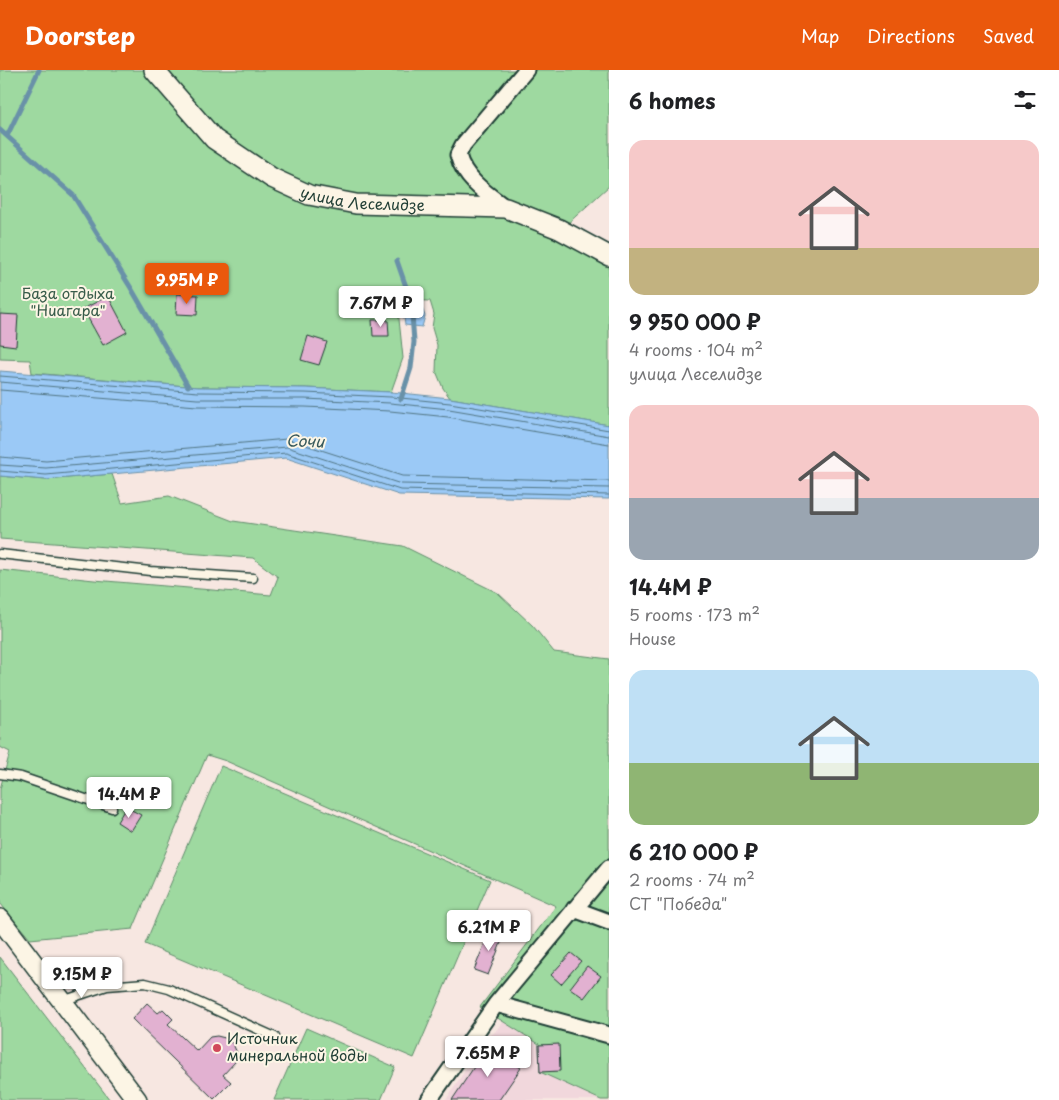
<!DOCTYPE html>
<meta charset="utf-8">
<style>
:root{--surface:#fff;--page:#f6f6f6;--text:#202124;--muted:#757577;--accent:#ea580c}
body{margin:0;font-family:"Playpen Sans",sans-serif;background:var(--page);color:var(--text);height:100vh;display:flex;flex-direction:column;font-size:19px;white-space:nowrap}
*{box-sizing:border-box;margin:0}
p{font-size:16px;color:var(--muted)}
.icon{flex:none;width:28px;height:28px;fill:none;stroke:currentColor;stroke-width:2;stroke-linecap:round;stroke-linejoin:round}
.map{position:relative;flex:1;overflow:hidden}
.side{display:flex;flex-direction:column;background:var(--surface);width:450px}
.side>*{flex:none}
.price{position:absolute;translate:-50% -42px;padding:0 11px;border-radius:5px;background:#fff;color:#222;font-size:16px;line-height:32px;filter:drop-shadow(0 1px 2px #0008)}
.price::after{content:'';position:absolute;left:50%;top:30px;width:15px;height:11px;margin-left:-8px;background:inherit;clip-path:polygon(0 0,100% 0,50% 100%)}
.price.active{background:var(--accent);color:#fff}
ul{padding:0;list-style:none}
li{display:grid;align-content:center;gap:10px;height:265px;padding:0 20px}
li span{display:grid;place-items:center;height:155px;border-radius:15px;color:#555}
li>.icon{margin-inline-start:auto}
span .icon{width:90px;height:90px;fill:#fffc;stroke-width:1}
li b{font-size:21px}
h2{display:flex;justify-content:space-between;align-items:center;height:60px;padding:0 20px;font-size:21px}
header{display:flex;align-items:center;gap:30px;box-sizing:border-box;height:70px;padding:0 25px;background:var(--accent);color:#fff}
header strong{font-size:24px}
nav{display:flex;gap:28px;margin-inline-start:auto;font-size:18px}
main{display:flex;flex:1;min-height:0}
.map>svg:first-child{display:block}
.built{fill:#f1d7dc}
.green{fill:#9ed9a0;stroke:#5e8b6a}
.water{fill:#9bc9f6;stroke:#6991a8}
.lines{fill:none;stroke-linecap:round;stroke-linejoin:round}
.shore{stroke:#517582;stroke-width:1}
.stream{stroke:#6991a8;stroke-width:5}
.building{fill:#e2b1d1;stroke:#1f3d34}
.service-casing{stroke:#1f3d34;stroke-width:11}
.minor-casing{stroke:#1f3d34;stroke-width:19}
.tertiary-casing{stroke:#1f3d34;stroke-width:22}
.service{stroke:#fcf5e5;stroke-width:8}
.minor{stroke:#fcf5e5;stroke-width:15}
.tertiary{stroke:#fcf5e5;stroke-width:19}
.poi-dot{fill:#d1495b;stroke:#fcf5e5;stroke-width:2}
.labels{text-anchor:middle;stroke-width:4;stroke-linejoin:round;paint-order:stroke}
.street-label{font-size:15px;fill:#1f3d34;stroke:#fcf5e5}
.park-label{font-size:15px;fill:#385c4a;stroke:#fcf5e5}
.poi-label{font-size:15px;fill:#1f3d34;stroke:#fcf5e5;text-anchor:start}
.water-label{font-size:16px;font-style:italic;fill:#38595b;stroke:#fcf5e5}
</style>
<header>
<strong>Doorstep</strong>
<nav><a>Map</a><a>Directions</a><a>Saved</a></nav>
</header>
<main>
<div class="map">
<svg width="609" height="1030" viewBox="0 0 609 1030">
<rect width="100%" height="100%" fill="#f7e7e1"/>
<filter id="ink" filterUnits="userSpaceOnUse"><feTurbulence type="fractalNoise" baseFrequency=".02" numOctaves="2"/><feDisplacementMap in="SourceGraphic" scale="10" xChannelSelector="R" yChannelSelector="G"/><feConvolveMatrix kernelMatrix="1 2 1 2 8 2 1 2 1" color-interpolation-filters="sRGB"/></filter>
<g filter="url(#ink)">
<path class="built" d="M503,951L539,974L541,1002L599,1030H446L486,968L495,962Z"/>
<path class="green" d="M0,0H609V116L565,156L609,178V355L450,328L443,318L436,301L437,275L432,258L434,244L430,231L397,230L403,288L391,322L305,318L198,317L32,303L30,290L0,289Z
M112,404L122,433L169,426L233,451L403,476L498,523L533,556L554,582L609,589V1030H601L540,1002L539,974L480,937L556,836L226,691L207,685L133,859L30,869L0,833V719L10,682L0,677V500L94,510L271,525L278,507L253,488L0,469V406L46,410Z
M221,696L490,810L414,988L145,874Z
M0,887L110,1030H0Z
M306,958L395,997L381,1030H274Z"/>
<path class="water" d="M411,238H422L425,246L422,257L405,255L403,240Z
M0,301L198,317L305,318L391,322L450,328L609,355V429L399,425L286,388L46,410L0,406Z"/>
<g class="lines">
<path class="shore" d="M0,306L198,322L305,323L391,327L450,333L609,360
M0,312L197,329H305L390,333L449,339L609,366
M0,320L197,336L305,337L390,341L448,347L609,374
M0,387L46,391L287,369L402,406L609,411
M0,395L46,398L287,377L401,414L609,418
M0,401L46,405L286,383L400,420L609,425"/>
<path class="stream" d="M0,60L73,125L131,218L188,316
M7,66L39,0
M397,191L411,231L414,272L411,298L401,329"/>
</g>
<path class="building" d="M177,224L198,225L197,245L176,244Z
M108,226L127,262L103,275L83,239Z
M0,244L18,245L16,276L0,274Z
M372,250H388L389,266H373Z
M308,266L327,272L319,295L301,290Z
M126,737L141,745L131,761L117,752Z
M491,858L505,863L488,905L474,900Z
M571,883L581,891L561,914L551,905Z
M587,896L601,906L584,928L570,918Z
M147,933L158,943L163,939L173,949L168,954L197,981L210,967L217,966L225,968L233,974L237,983L235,992L223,1005L231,1012L214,1029L132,949Z
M559,974L560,1001L540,1002L539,975Z
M488,976L521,998L499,1030H452Z"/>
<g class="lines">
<defs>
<path id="service" d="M0,484L150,501L253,508
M0,704L21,707L112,738
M62,931L107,916L145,913L169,919L275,967"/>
<path id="minor" d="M506,138C487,124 464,109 458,85L463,75L526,0
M574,839L609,852
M496,934L609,965
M429,1030L496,934L609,798"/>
<g id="tertiary">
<path id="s1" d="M154,0L214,69L272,108L309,125L356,134L506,138L559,159L609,186"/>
<path d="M0,849L137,1030"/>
</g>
</defs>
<use href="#service" class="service-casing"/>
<use href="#minor" class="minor-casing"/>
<use href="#tertiary" class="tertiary-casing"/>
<use href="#service" class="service"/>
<use href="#minor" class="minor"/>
<use href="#tertiary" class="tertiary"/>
</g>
</g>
<circle class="poi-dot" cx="217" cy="978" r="5"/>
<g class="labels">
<g class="street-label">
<text dy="5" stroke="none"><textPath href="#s1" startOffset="256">улица Леселидзе</textPath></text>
</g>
<g class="park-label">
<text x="68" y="229">База отдыха<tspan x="68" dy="17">"Ниагара"</tspan></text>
</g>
<g class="poi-label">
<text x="227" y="974">Источник<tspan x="227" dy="17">минеральной воды</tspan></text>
</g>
<g class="water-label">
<text transform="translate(305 371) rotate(2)" y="6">Сочи</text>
</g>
</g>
</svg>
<b class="price active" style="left:187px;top:235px">9.95M ₽</b>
<b class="price" style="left:381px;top:258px">7.67M ₽</b>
<b class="price" style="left:129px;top:749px">14.4M ₽</b>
<b class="price" style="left:489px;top:882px">6.21M ₽</b>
<b class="price" style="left:82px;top:929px">9.15M ₽</b>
<b class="price" style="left:488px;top:1008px">7.65M ₽</b>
</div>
<section class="side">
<h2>6 homes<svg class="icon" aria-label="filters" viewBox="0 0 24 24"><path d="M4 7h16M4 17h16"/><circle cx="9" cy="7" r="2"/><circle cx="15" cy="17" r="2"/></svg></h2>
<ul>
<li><span style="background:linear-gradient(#f6c9c9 70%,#c2b280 0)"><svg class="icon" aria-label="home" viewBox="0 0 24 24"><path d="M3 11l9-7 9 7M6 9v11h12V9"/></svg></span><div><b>9 950 000 ₽</b><p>4 rooms · 104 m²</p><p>улица Леселидзе</p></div></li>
<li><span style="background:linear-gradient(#f6c9c9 60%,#9aa5b1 0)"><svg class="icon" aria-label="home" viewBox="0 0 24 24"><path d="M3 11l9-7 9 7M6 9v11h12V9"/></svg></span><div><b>14.4M ₽</b><p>5 rooms · 173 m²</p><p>House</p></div></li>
<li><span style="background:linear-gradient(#bfe0f5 60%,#8fb573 0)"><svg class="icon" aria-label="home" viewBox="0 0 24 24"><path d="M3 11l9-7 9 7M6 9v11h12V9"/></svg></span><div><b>6 210 000 ₽</b><p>2 rooms · 74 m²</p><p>СТ &quot;Победа&quot;</p></div></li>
</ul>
</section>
</main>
